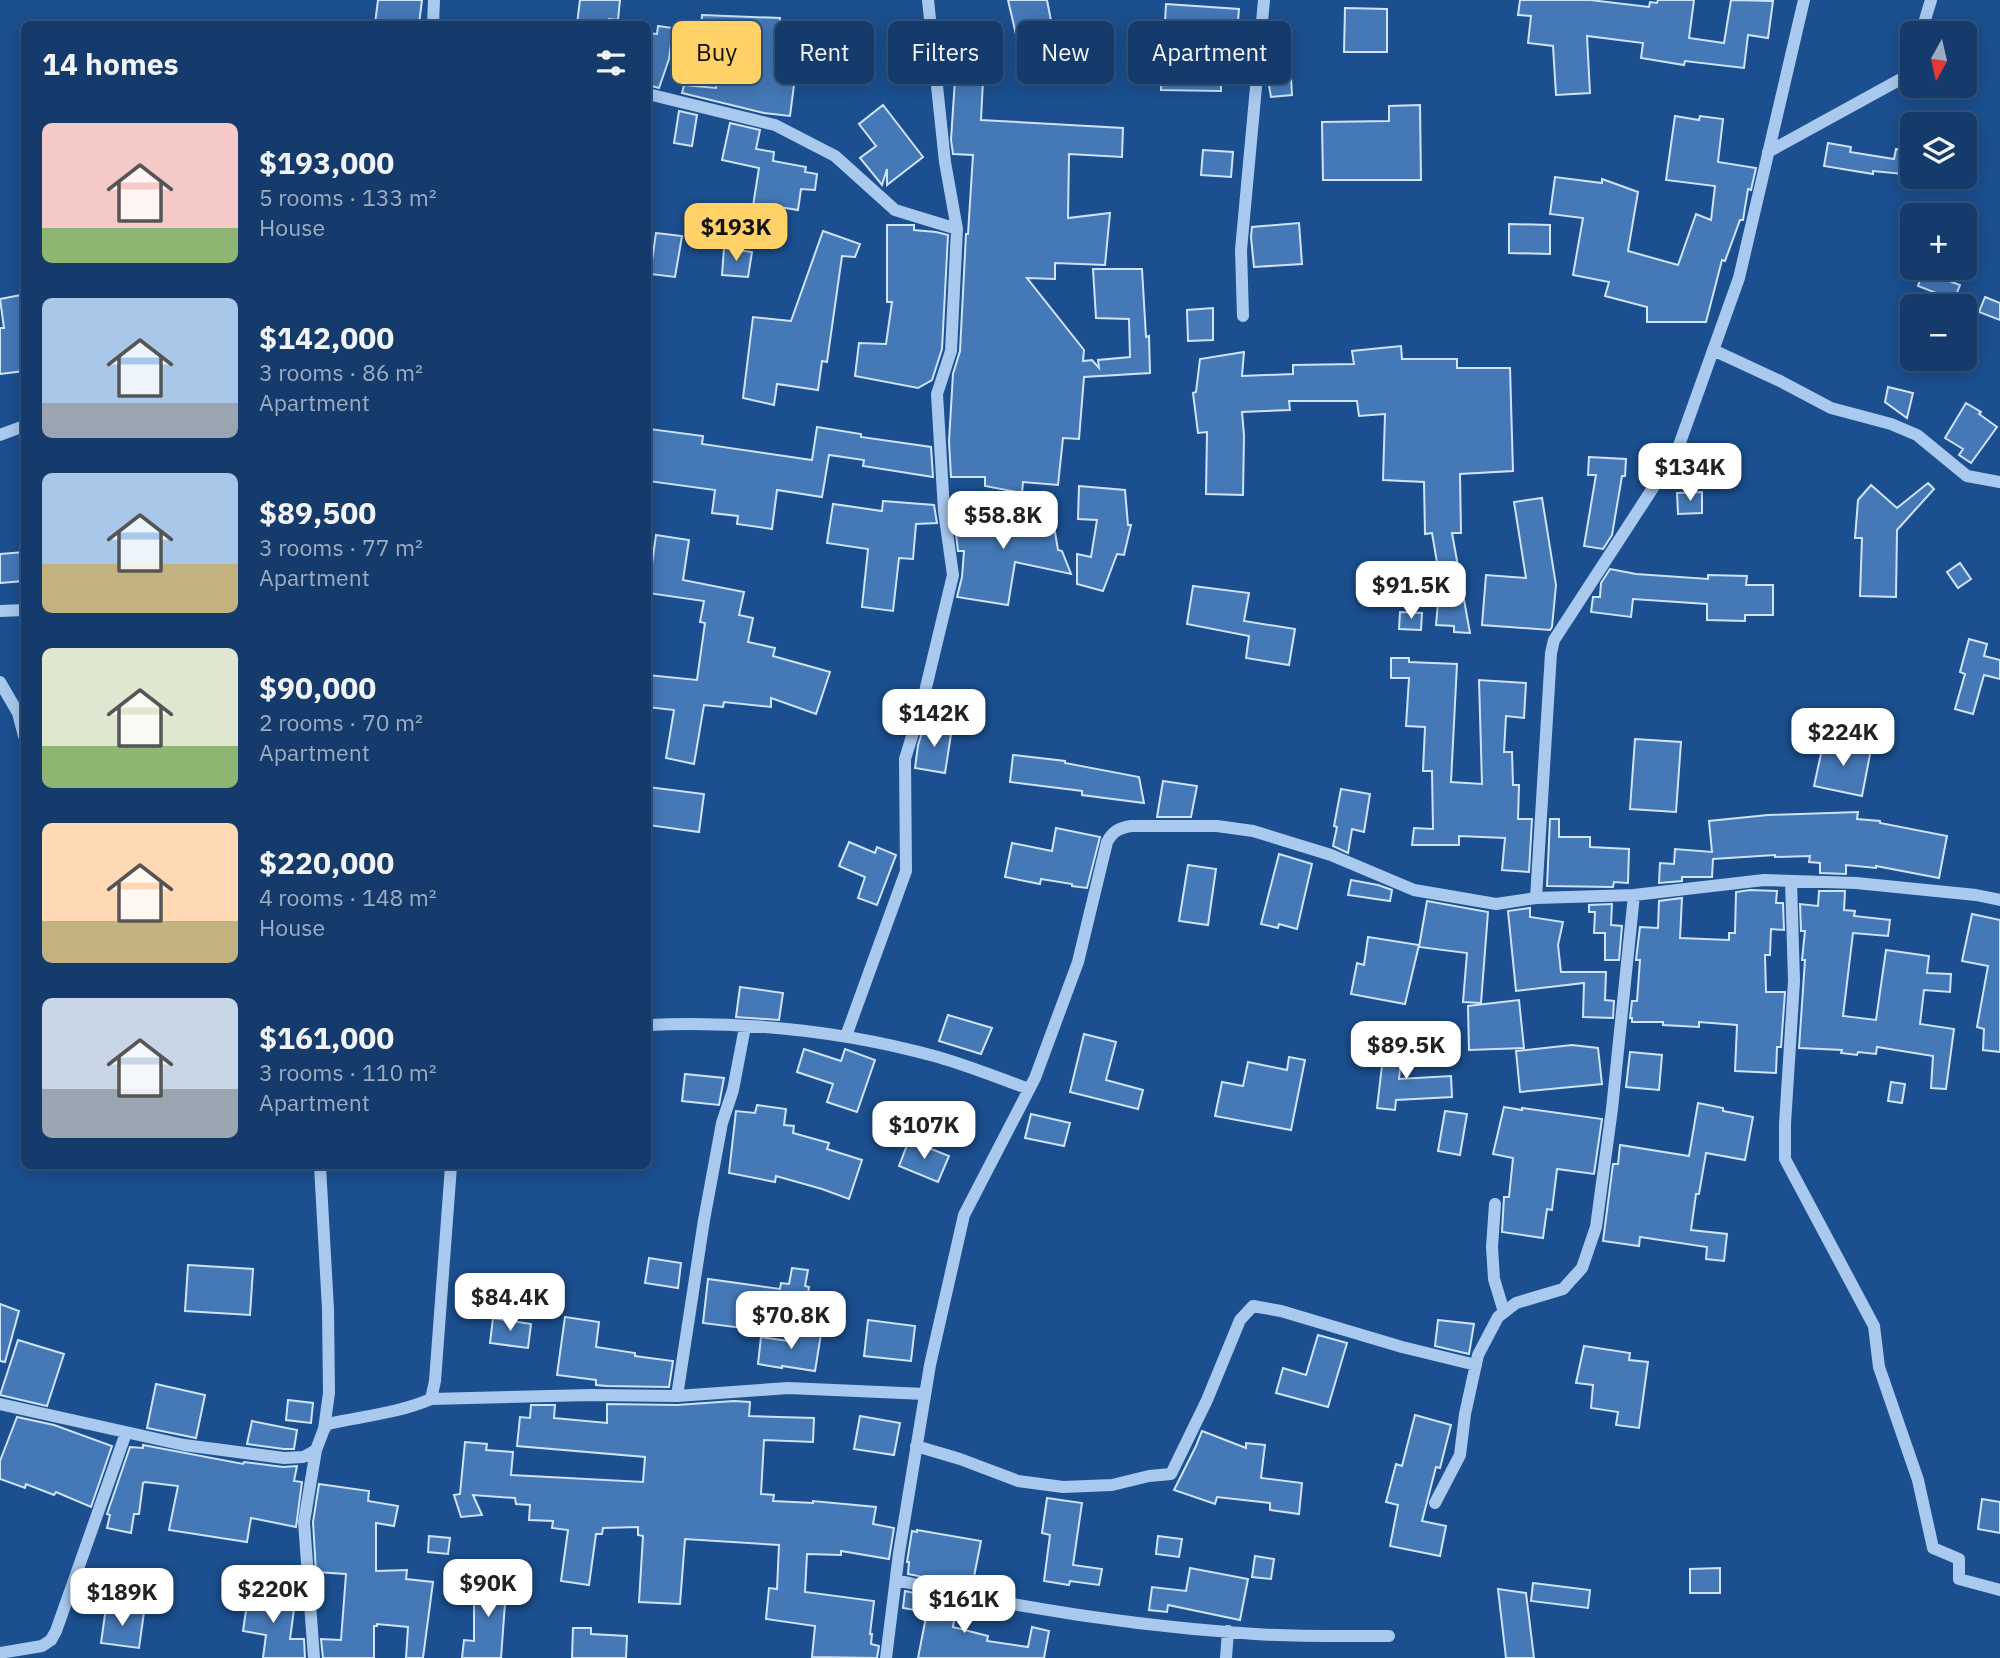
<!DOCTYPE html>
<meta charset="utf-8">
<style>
:root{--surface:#143b6b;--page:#1d4271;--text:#f1f3f6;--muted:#9dadc1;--line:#33557e;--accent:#ffd166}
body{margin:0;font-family:"IBM Plex Sans",sans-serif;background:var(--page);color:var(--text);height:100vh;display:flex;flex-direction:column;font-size:26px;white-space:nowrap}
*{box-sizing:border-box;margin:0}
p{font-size:23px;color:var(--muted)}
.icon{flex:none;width:38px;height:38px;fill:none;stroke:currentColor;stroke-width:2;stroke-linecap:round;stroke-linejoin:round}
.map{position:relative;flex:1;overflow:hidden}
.sheet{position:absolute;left:21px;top:21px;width:630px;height:1148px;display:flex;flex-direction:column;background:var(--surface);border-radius:10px;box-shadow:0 4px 18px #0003,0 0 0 2px var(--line)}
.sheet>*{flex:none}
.banner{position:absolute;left:672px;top:21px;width:665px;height:63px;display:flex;gap:14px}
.needle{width:46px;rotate:188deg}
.controls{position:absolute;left:1900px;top:21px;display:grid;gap:14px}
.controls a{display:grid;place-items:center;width:77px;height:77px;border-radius:10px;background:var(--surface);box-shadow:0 4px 18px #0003,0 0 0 2px var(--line);font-size:35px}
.price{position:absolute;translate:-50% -60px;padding:0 16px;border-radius:14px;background:#fff;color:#222;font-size:23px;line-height:46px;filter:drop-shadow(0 2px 4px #0008)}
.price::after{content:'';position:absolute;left:50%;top:42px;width:21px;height:16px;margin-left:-10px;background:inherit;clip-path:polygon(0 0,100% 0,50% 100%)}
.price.current{background:var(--accent);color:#111}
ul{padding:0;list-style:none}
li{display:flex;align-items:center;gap:21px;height:175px;padding:0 21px}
li span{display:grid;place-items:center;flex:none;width:196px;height:140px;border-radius:10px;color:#555}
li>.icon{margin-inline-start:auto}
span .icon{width:84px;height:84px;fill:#fffc;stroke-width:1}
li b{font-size:30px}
h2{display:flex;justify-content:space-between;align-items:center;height:84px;padding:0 21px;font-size:30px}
.tag{padding:0 24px;border-radius:10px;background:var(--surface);box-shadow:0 4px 18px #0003,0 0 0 2px var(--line);font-size:24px;line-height:63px}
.tag.current{background:var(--accent);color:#111}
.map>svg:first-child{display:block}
.building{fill:#4478b7;stroke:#cfe3fa;stroke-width:2}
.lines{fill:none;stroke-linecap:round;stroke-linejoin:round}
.minor{stroke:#a9c9ee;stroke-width:12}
</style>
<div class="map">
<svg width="2000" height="1658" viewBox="0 0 2000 1658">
<rect width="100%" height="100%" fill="#1b4f8f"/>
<path class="building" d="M378,0H422L419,24H375Z
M580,0H620L618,20L609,19L608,24H577Z
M1008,0H1047L1054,36L1018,43Z
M1520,0H1590L1649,7L1650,2L1657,3L1658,0H1694L1689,38L1724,43L1731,0L1773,1L1768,38L1748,35L1744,68L1685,61L1684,65L1641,58L1643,43L1587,36L1590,93L1556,95L1553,46L1528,43L1531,16L1518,15Z
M1166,4L1239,9L1238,21H1248L1247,43L1220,41L1221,91L1161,90Z
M1345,8L1387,9V52H1344Z
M702,15L780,18L778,60L797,62L790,116L764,113L682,93L684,85L716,88L720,55L700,54Z
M658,26L673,28L669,59L659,88L648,85V33L657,34Z
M1067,38H1105V56L1067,55Z
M1291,77L1292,95L1271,97L1268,80Z
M955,79L983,80L981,120L1123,128L1122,157L1069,154L1068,218L1110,213L1105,265L1055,263V279L1027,278L1084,350L1083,361L1092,360L1099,368L1098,360L1130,357L1129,319L1096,318L1093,269H1142L1146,337L1149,336L1150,373L1084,377L1079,439L1063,438L1058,485L1023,482L1022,493L985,486V477H951L949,441L953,374L960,351L966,234H968L973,155L953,154L951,140Z
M883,105L923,157L887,185V169L882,185L860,158L876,146L859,124Z
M1420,105L1421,180H1323L1322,122L1389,121V106Z
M679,111L697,115L692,146L674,143Z
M1675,116L1699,120L1700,116L1723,119L1718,162L1756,168L1751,190L1748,189L1743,220H1740L1725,261L1722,260L1706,322H1647V307L1605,296L1609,282L1573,275L1583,218L1550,214L1555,177L1602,183V179L1638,192L1628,251L1678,265L1696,214L1711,220L1715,186L1666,180Z
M730,123L760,130L756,149L774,152L773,161L806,167L805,172L817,174L815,190L801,189L798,210L779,207L778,212L753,206L759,168L722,160Z
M1828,143L1851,147L1850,152L1894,159L1896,149L1913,152V175L1873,171V174L1824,166Z
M1203,150L1233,152L1231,177L1201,175Z
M1299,223L1302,264L1254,267L1251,237L1252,227Z
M1509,224L1550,225V254L1509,253Z
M887,225H914V230L936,232L948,235L942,349L932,380L918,388L855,376L859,343L886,344L892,302H887Z
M823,231L860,244L855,257L842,256L827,362L822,361L818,390L777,384L774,405L743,398L753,317L791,321Z
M656,233L682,236L675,277L650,274Z
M724,248L752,252L748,277L722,275Z
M1923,271L1960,285L1954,300L1918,286Z
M21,295L24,315V371L0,374V328H4L0,299Z
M1985,297L2000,303V320L1979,312Z
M1213,308V340L1188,341L1187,310Z
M1401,346L1402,359H1457V368H1510L1513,471L1460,474L1461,533H1452L1470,633L1454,632V626L1436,625L1440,580L1432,533L1425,534L1424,482L1383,480L1385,414L1359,416L1357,401H1289L1290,410L1242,412L1244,435L1243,495L1206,494L1207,432L1198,433L1193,393L1196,392L1200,359L1244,352L1242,376L1293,374V365L1354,364L1352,351Z
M1888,387L1913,393L1907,418L1885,402Z
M1966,403L1981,412L1979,414L1997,427L1971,463L1959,455L1963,449L1945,438Z
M817,427L861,434V437L931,447L933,477L863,466L864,460L829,455L822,497L777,490L772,529L737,524L738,516L712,513L715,490L648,481V444L650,429L703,436L702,444L812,460Z
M1589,457L1626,459L1625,476H1622L1612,535L1603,549L1584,546L1596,475H1588Z
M1928,483L1934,489L1897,530L1896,597L1860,596L1862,538H1855L1858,500L1871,485L1897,508Z
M1079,486L1125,490L1128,525H1131L1124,555L1117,554L1103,591L1077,584V554L1091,557L1097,520L1078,519Z
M1702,492V513L1678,514L1677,493Z
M1542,498L1556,585L1552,627L1550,630L1482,625L1486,575L1526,578L1514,502Z
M883,501L934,505L937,523L916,524L913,559L899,558L893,611L862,607L868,549L827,543L833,504L882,511Z
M953,509L983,511V509L1047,515L1055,532L1058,550L1062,551L1071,574L1015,562L1008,605L957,597L962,577L964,551H958Z
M656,535L689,540L683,580L744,592L739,615L753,618L748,642L775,648L773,656L830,672L816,714L771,698V707L724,702L723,707L704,705L694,764L666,758L674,710L648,707V675L697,680L705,623L700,622L704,601L648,593Z
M24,552V581L0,583V554Z
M1960,563L1971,579L1958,588L1947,572Z
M1610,569L1636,574L1708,579V575L1747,576L1746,585H1773V615H1745V621L1707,620V604L1633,599L1631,617L1591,612L1593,597H1600L1601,583Z
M1193,586L1249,593L1244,621L1295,629L1289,665L1246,658L1249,636L1187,624Z
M1400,612L1422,613L1421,630L1399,629Z
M1969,639L1987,644L1984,656L2000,660V679L1984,675L1973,714L1955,709L1965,674L1960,672Z
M1391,658H1409V662L1457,664L1451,782L1482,784L1479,680L1526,683L1524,718L1506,716L1504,752H1512L1513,785H1519L1518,819H1532L1529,872L1502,870L1505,838L1459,836V845H1412L1414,828L1433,829L1432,771H1423L1425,727L1406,726L1409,678H1391Z
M925,724L952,728L945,773L915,768L918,745Z
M1635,739L1681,742L1676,812L1630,809Z
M1824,740L1871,749L1862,796L1814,786Z
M1013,755L1065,761V763L1139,777L1144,803L1082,795V791L1010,782Z
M1163,781L1197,786L1191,817H1157Z
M648,787L704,794L699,832L648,825Z
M1341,789L1370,794L1364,832L1352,829L1348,853L1333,846L1337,827L1334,826Z
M1858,812L1857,819L1880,821V823L1947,836L1939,878L1876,866V868L1846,865V874L1820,873V863L1809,862L1810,856L1775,857V855L1713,859L1712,877H1682V881L1659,883L1660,863L1674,864L1675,849L1712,852L1709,821L1768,815Z
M1550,819H1559V837H1590V847L1629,849L1628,883L1614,882L1613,887L1547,886Z
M1056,828L1100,837L1087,888L1072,886V884L1041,879L1040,884L1005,877L1012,843L1052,851Z
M849,842L875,853L877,847L896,855L877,905L858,898L865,877L839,866Z
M1279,854L1312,864L1297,929L1279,924L1278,928L1261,924Z
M1188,865L1216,869L1208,925L1179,921Z
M1351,880L1378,885L1392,890L1390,901L1348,895Z
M1750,890L1777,891L1776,903H1783L1784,930L1771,929L1770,955H1765L1766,992H1785L1781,1047H1777L1776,1073L1735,1071L1737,1025L1699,1022V1027L1663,1025V1022H1632V1018H1630L1632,1001H1637L1640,960H1636L1640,927L1658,928L1659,901L1682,898L1680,938L1729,940V933H1735L1736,892Z
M1819,891H1845L1844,910L1855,911L1854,916L1890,920L1888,936L1853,933L1843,1016L1876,1020L1886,950L1929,956L1927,973L1951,974L1950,992L1924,990L1920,1024L1954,1029L1946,1089L1931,1088L1933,1056L1877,1047L1876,1054L1858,1052L1857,1055L1841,1053L1842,1050L1799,1048L1805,960H1802L1805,931H1801L1800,904L1818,906Z
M1427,901L1488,912L1481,1003L1463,1002L1467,953L1419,947Z
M1612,904L1611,925L1622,926L1619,960H1605V933H1594L1595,912H1589V905Z
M1530,908V917L1563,922L1558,945L1561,972H1606L1605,1000L1614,1001L1613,1018L1583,1017L1584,983L1516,991L1508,911Z
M1972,914L2000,920V1052L1983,1050L1984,1029L1977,1027L1988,966L1962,961Z
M1368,937L1419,945L1405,1004L1351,994L1357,963L1364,965Z
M740,987L783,993L779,1020L736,1017Z
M1519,1000L1524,1048L1469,1050L1468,1006Z
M948,1015L992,1028L981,1054L939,1041Z
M1084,1034L1116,1042L1106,1080L1143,1090L1138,1109L1070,1092Z
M1385,1040L1403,1042L1399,1079L1451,1076L1452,1097L1396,1100L1395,1110L1377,1108Z
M1572,1045L1598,1048L1602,1084L1520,1092L1516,1051Z
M804,1049L841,1061L845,1049L875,1060L857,1112L827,1102L833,1084L797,1072Z
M1630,1052L1662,1055L1659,1090L1626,1087Z
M1289,1057L1305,1060L1291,1130L1215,1116L1222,1082L1243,1086L1248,1062L1287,1070Z
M685,1074L724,1078L719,1105L682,1101Z
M1891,1082L1905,1084L1902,1103L1888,1101Z
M1698,1103L1723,1108V1111L1753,1117L1745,1160L1706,1153L1699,1194H1696L1691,1230L1727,1234L1724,1261L1706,1259L1707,1247L1640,1237L1639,1246L1603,1241L1613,1164H1618L1620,1145L1689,1156Z
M757,1105L786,1109L784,1125L794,1126L793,1133L829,1143L827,1149L862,1160L849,1199L822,1189L776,1176L775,1182L729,1173L736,1111L755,1113Z
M1504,1107L1522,1110V1108L1602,1119L1594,1174L1557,1169L1552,1210L1547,1209L1543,1238L1502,1232L1504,1197H1509L1513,1158L1493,1154Z
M1445,1111L1467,1114L1460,1155L1438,1151Z
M1031,1114L1070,1123L1064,1146L1025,1138Z
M909,1140L949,1156L938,1182L899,1166Z
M649,1258L681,1263L678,1288L645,1283Z
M188,1265L253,1269L250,1315L185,1311Z
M792,1268L808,1270L805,1286L809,1287L806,1308L754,1300L750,1329L703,1323L708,1279L780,1289L781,1283L789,1284Z
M0,1304L19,1311L5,1362L0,1361Z
M565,1317L599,1322L596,1347L635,1353V1356L673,1361L669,1387L607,1386L596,1385V1380L557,1375Z
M493,1318L531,1324L528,1348L490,1343Z
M868,1320L915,1326L911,1361L864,1356Z
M1438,1320L1474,1324L1469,1354L1435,1346Z
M791,1330L821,1334L815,1371L782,1366V1368L758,1364L761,1337L789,1341Z
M1318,1335L1347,1343L1328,1407L1276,1393L1283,1368L1306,1375Z
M18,1340L64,1354L47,1406L0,1395Z
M1584,1346L1630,1353L1629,1360L1648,1362L1639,1428L1616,1425L1618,1412L1591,1408L1593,1385L1576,1383Z
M156,1384L205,1395L196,1438L147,1428Z
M288,1400L313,1403L311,1423L286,1420Z
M734,1401L750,1402L749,1416L814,1418L813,1442L764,1440L761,1494L774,1495L773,1501L813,1503V1501L876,1507L873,1524L894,1528L889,1559L841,1551V1555L807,1554L805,1592L874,1601L870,1634H872L871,1644L879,1646L877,1658L812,1657L815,1626L766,1619L769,1588L777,1589L779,1545L685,1539L680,1604L639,1602L643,1536L638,1535V1527L603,1528L602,1534H596L589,1585L561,1581L568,1530L552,1528L553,1521L529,1520L530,1505L516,1504L515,1498L473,1495L482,1515L461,1517L454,1495L460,1494L465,1442L487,1444L486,1450L513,1452L511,1475L643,1482L645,1457L517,1446L520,1417L530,1418L531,1405H555L554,1418L607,1423V1404L677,1405Z
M1415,1415L1451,1425L1440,1468L1436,1467L1422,1521L1446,1526L1440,1556L1390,1546L1398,1505L1386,1502L1396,1464L1402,1466Z
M860,1416L900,1423L894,1455L854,1449Z
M17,1417L54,1425L112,1446L91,1507L56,1492L54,1495L26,1484L25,1488L0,1479V1461Z
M252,1421L297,1430L294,1449H284L247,1444Z
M1202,1431L1246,1448V1443L1265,1445L1261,1478L1302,1483L1299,1514L1270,1510V1503L1217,1497L1215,1504L1174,1490L1196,1446Z
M143,1445L243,1464L244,1462L283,1467L297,1466L294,1481L302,1482L296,1527L251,1518L247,1542L169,1530L178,1486L145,1482L143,1483L139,1514H134L131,1533L107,1528L110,1515L107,1514L130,1447L143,1448Z
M319,1484L369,1491L368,1501L398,1506L394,1526L376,1523V1571L407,1570L406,1579L433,1582L423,1658H406L408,1627L377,1624V1626H374V1658H323L321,1639L341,1640L346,1574L316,1572L313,1522Z
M1047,1498L1082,1503L1073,1565L1102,1569L1099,1585L1070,1581L1069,1585L1044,1581L1050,1535L1042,1533Z
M1982,1499L2000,1502V1533L1978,1529Z
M917,1530L981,1541L972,1587L908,1574L909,1562H907L912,1531L917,1532Z
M429,1536L450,1538L448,1554L428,1552Z
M1158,1536L1182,1539L1179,1557L1156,1554Z
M1255,1556L1274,1559L1271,1579L1252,1577Z
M500,1568L505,1603L501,1658H462L464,1640L474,1641V1603H484L480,1570Z
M1190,1568L1248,1579L1240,1620L1168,1605L1167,1612L1149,1610L1152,1587L1186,1591Z
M1720,1568V1593H1690V1569Z
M1533,1583L1590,1590L1588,1608L1531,1601Z
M1498,1589L1526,1593L1534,1658H1506Z
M249,1590L273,1593L272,1598L295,1602L290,1639H304L305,1658H263L266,1635L243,1631Z
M905,1591L957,1602L953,1627L988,1636L987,1641L1028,1647L1032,1627L1049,1631L1044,1658H918L927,1612L903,1608Z
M106,1607L144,1612L139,1648L101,1643Z
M573,1628H591V1634L627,1636L626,1658H572Z"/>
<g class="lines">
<path class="minor" d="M433,24L434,0
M1921,33L1931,0
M648,94L775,125L835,156L895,210L957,229
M1768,152L1910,74L1913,65
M1243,316L1241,250L1264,0
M1713,350L1780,381L1831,408L1891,424L1917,435L1967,476L2000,482
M0,435L24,426
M0,611L24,610
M0,682L18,713L24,736
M1791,881L1794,981L1785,1124V1159L1874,1326L1879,1367L1918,1480L1933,1548L1959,1559V1579L2000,1590
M1536,898L1551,653L1554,640L1677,451L1739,278L1804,0
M648,1025C745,1021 844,1031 938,1057C969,1066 999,1078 1029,1089
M846,1036L906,871L905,759L923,700L953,575L944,511L937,394L951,351L957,229L945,162L928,0
M320,1166L328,1309L329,1393L324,1429
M1495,1204L1492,1247L1494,1279L1504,1312
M677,1396L704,1220L722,1123L733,1090L745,1027
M431,1399L591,1395L677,1396L788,1388L925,1394
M0,1404L184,1445L284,1458L303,1457L311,1453L316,1450L324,1429L328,1424C363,1416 399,1413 431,1399L435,1381L451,1166
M916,1446L960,1459L1018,1481L1063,1487L1112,1485L1149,1476L1171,1474L1207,1400L1240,1320L1253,1306L1281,1311L1402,1347L1476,1365
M1435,1503L1460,1455L1465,1414L1478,1355L1498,1317L1516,1303L1563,1289L1582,1268L1596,1227L1612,1109L1634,895
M896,1580C1013,1607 1134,1626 1255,1634C1299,1637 1344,1636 1389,1636
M0,1653L42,1646L51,1640L56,1631L126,1433
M314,1658L304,1522L316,1450
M886,1658L899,1553L930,1365L964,1215L1035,1078L1078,962L1107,842C1113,831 1119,828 1131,826H1217L1253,831L1331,855L1414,890L1496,904L1536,898L1634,895L1764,880L1856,883L1976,895L2000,900
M1226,1658L1228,1631"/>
</g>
</svg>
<div class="controls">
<a><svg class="needle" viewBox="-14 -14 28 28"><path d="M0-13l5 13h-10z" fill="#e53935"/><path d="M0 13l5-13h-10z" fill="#9dadc1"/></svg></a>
<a><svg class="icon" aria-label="layers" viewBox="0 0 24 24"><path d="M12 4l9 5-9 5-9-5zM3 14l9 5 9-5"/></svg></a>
<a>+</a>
<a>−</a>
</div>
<b class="price current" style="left:736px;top:263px">$193K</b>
<b class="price" style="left:1690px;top:503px">$134K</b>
<b class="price" style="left:1003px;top:551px">$58.8K</b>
<b class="price" style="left:1411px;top:621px">$91.5K</b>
<b class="price" style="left:934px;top:749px">$142K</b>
<b class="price" style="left:1843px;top:768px">$224K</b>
<b class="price" style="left:1406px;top:1081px">$89.5K</b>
<b class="price" style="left:924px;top:1161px">$107K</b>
<b class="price" style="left:510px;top:1333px">$84.4K</b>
<b class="price" style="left:791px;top:1351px">$70.8K</b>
<b class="price" style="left:488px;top:1619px">$90K</b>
<b class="price" style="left:273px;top:1625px">$220K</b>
<b class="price" style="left:122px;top:1628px">$189K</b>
<b class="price" style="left:964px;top:1635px">$161K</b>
<div class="banner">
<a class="tag current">Buy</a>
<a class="tag">Rent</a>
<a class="tag">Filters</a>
<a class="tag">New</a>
<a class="tag">Apartment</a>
</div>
<section class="sheet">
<h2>14 homes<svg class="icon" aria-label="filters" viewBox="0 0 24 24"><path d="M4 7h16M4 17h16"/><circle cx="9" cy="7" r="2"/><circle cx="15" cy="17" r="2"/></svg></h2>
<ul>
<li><span style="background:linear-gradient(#f6c9c9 75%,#8fb573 0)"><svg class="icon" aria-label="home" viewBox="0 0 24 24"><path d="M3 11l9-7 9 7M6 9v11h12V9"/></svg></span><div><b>$193,000</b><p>5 rooms · 133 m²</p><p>House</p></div></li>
<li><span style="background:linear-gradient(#a9c7e8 75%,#9aa5b1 0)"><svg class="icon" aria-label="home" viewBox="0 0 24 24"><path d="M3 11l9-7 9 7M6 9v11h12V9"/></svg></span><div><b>$142,000</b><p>3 rooms · 86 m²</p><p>Apartment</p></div></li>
<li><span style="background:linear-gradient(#a9c7e8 65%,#c2b280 0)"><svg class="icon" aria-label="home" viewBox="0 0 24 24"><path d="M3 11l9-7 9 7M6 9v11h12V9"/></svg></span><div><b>$89,500</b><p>3 rooms · 77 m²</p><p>Apartment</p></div></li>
<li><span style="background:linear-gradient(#dfe7d0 70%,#8fb573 0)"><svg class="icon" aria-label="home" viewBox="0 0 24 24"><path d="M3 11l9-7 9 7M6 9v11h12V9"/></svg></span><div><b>$90,000</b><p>2 rooms · 70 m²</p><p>Apartment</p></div></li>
<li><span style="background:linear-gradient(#ffd9b3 70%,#c2b280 0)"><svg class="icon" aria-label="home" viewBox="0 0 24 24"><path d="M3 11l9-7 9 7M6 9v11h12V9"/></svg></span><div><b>$220,000</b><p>4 rooms · 148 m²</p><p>House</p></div></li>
<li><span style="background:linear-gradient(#c9d6e8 65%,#9aa5b1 0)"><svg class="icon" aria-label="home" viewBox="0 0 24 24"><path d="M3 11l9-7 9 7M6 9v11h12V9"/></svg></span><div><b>$161,000</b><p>3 rooms · 110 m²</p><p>Apartment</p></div></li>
</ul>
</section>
</div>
